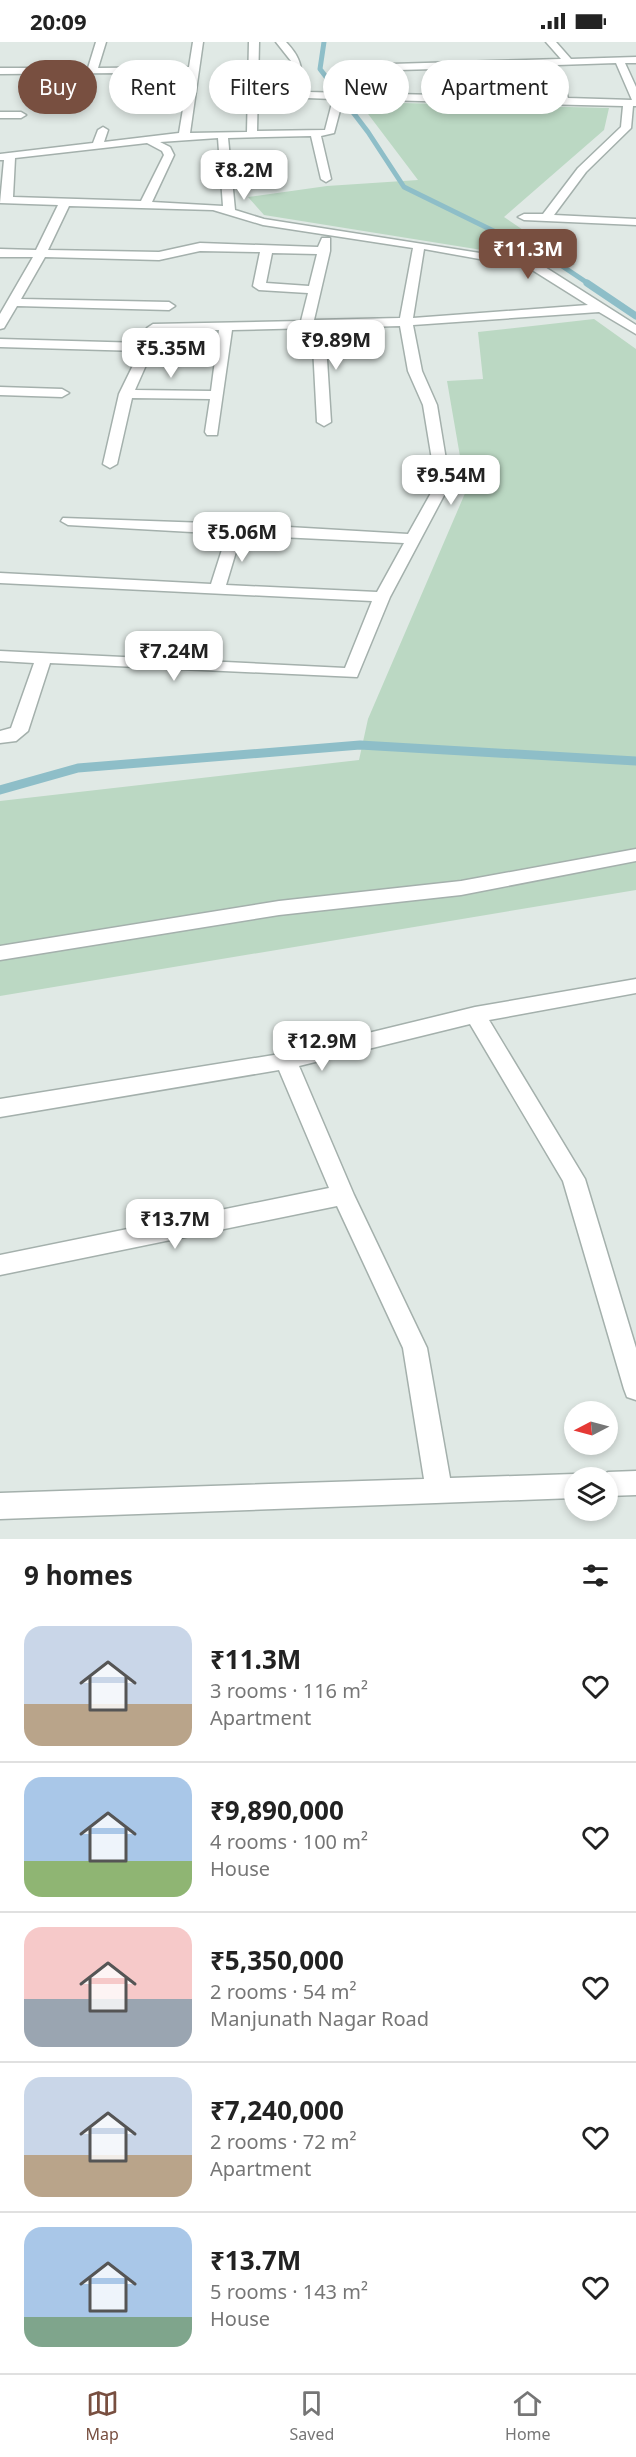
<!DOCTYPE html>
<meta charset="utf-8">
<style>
:root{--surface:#fff;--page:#f6f6f6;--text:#222;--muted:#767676;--line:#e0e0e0;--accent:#784f40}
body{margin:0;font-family:"Noto Sans",sans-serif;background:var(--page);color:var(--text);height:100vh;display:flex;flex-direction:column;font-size:22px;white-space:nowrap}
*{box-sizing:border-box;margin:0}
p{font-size:20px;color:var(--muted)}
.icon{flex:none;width:33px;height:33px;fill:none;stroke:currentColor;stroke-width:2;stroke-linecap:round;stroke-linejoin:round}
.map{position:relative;height:1497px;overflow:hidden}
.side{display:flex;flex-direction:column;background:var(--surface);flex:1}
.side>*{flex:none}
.banner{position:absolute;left:18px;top:18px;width:600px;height:54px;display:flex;gap:12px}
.needle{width:39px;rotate:264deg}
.buttons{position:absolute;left:564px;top:1359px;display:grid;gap:12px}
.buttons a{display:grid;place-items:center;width:54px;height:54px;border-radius:50%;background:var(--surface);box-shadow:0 3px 9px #0003;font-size:30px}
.price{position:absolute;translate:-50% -51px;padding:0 14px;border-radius:12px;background:#fff;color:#222;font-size:20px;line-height:39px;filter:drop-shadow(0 2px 3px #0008)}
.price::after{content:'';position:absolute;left:50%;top:36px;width:18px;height:14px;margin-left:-9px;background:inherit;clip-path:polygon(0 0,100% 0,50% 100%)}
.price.selected{background:var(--accent);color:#fff}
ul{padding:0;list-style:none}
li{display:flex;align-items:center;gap:18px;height:150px;padding:0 24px}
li+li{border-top:2px solid var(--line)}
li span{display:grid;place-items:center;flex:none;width:168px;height:120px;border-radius:18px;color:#555}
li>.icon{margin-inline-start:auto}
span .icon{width:72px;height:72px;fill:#fffc;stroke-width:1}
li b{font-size:26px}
h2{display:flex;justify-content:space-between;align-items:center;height:72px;padding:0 24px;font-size:26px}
.tag{padding:0 21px;border-radius:27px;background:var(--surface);box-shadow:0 3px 9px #0003;font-size:21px;line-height:54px}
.tag.selected{background:var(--accent);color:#fff}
.status{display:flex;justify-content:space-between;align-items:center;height:42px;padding:0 30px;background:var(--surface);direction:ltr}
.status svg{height:16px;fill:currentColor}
.dock{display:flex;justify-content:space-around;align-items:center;height:84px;border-top:2px solid var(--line);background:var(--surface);font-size:16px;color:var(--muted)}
.dock a{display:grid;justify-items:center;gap:3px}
.dock .selected{color:var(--accent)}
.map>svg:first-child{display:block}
.green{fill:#bbd8c3}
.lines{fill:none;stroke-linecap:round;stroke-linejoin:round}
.stream-far2{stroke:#8ebec8;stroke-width:5}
.stream-far1{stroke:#8ebec8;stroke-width:7}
.stream{stroke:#8ebec8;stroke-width:9}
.street-casing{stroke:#a4b0ac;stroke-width:3}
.street{fill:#fff;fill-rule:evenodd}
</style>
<div class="status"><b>20:09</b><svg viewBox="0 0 49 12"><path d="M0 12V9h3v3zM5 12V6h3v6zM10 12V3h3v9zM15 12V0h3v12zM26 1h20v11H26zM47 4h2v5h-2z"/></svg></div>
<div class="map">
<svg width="636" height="1497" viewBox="0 0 636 1497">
<rect width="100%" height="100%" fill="#e0e9e5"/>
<path class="green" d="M359,60L609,66L604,88L504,175L575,223L264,173L248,155L327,144L418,138Z
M594,277L636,307V848L0,954V759L359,718L368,677L466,449L447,339L483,337L478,290Z"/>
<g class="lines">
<path class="stream-far2" d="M324,0L320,27L368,90L404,145L553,218L589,242"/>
<path class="stream-far1" d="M587,241L636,274"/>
<path class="stream" d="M0,748L78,726L360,703L636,719"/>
<defs>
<path id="street" d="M96,0H106L98,26L189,25L193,0H203L190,91L247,90L249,0H259L257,89L325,88L333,57L307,56L299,52L294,42L291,19L276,0H286C303,18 300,25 305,46L309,50L344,51L348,31L357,23L561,17L546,0H556L571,17L636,15V21H625L636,45V64H633L631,86L586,130L554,173L636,177V183L524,178L518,175L524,172H543L578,126L621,85L623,64L343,57L334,91L321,94L331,137L326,140L321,137L311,94L228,96L235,168L264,177L537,220L636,283V292L599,270L413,283L422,329L437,363L450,442L390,555L357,635L50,621L28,689L16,699L0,701V689L11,686L34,621L0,619V609L345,626L372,559L0,541V531L211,542L227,492L68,483L61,479L63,476L236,482L408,492L436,442L423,363L408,329L400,284L325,286L331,380L324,384L317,380L312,286L232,288L217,393H207L205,390L210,357L132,356L117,422L110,426L103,422L119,352L140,309L0,305V297L143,301L147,286L153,282L301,279L308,251L259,248L253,244L260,210L200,209L159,218L45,215L21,257L169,260L175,264L169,268L17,264L4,286L0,287V272L33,215H0V207L36,208L58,163L0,161L4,118H0V112L93,101L98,88L103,85L108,88L104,100L179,91L189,31H131L129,54L124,57L119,54L122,31L0,32V26H88ZM616,21L632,58L568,56L557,23ZM548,23L558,56L488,54L483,25ZM473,26L478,54L354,51L360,29ZM218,96L223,164L152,160L174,113L170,105L160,100ZM147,101L162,109L164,113L141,159L13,155L15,116ZM69,164L213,168L263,183L413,206L400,276L314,278L330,209V196H322L318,205L200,201L159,210L48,208ZM424,207L529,226L588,263L413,276ZM272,211L317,212L309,244L266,241ZM219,288L211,349L135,348L154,305L158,290ZM241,493L404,501L377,550L226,543Z
M0,70H21L26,73L21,76H0Z
M0,345L62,347L69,351L62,355L0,353Z
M636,807V819L461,853L279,873L0,918V904L279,859L461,839Z
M636,937V951L489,978L585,1137L636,1306V1358L627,1355L624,1347L563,1139L470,982L299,1024L354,1153L427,1306L450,1436L574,1432L583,1436H574V1456L0,1477V1451L424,1437L403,1306L337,1164L0,1233V1213L329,1146L279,1028L0,1075V1057L286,1011L475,965Z
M636,1429V1453L608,1454V1436H598L608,1430Z"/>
</defs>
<use href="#street" class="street-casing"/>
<use href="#street" class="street"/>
</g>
</svg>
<div class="buttons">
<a><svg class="needle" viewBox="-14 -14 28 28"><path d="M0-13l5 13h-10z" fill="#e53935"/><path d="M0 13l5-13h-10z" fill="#767676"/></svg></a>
<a><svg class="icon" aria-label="layers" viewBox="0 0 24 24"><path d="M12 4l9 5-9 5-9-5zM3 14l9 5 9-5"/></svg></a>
</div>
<b class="price" style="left:244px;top:159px">₹8.2M</b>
<b class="price selected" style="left:528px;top:238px">₹11.3M</b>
<b class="price" style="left:336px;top:329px">₹9.89M</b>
<b class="price" style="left:171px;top:337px">₹5.35M</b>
<b class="price" style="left:451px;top:464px">₹9.54M</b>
<b class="price" style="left:242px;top:521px">₹5.06M</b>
<b class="price" style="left:174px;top:640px">₹7.24M</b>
<b class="price" style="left:322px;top:1030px">₹12.9M</b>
<b class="price" style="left:175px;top:1208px">₹13.7M</b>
<div class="banner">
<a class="tag selected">Buy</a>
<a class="tag">Rent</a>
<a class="tag">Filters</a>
<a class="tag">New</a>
<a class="tag">Apartment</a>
</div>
</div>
<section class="side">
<h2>9 homes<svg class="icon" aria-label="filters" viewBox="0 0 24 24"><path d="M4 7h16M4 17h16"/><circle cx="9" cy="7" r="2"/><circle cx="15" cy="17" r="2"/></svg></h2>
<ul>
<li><span style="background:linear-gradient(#c9d6e8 65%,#b9a48a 0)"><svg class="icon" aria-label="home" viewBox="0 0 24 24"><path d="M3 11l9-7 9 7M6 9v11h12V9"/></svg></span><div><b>₹11.3M</b><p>3 rooms · 116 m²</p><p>Apartment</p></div><svg class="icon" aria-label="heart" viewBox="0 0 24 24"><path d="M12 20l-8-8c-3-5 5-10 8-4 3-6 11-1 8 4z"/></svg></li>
<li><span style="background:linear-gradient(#a9c7e8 70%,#8fb573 0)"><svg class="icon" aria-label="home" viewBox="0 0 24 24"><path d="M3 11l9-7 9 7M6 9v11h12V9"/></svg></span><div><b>₹9,890,000</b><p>4 rooms · 100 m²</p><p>House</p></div><svg class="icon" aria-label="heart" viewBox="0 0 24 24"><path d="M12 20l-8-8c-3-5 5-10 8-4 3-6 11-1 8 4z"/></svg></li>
<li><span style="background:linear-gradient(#f6c9c9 60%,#9aa5b1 0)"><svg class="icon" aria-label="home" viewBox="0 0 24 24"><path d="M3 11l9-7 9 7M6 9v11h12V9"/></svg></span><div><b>₹5,350,000</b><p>2 rooms · 54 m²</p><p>Manjunath Nagar Road</p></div><svg class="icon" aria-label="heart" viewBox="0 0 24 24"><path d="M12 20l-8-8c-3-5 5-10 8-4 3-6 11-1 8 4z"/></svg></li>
<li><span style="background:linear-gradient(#c9d6e8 65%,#b9a48a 0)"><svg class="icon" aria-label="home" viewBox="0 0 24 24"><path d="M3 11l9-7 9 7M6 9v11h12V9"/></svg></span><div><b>₹7,240,000</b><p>2 rooms · 72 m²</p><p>Apartment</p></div><svg class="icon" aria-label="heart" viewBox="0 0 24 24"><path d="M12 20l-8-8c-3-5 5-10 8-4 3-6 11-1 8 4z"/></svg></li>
<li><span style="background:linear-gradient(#a9c7e8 75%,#7fa58c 0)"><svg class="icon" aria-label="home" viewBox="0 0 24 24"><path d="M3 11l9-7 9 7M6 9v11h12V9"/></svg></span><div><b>₹13.7M</b><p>5 rooms · 143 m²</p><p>House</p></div><svg class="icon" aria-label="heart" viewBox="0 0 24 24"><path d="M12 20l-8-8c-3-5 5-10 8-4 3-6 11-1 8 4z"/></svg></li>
</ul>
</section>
<nav class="dock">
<a class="selected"><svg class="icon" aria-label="map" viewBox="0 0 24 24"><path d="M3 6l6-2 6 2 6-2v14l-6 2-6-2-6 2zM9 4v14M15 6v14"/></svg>Map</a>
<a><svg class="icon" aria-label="saved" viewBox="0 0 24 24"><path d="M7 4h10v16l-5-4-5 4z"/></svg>Saved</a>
<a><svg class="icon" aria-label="home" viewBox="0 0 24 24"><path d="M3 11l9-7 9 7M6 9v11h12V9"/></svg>Home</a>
</nav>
